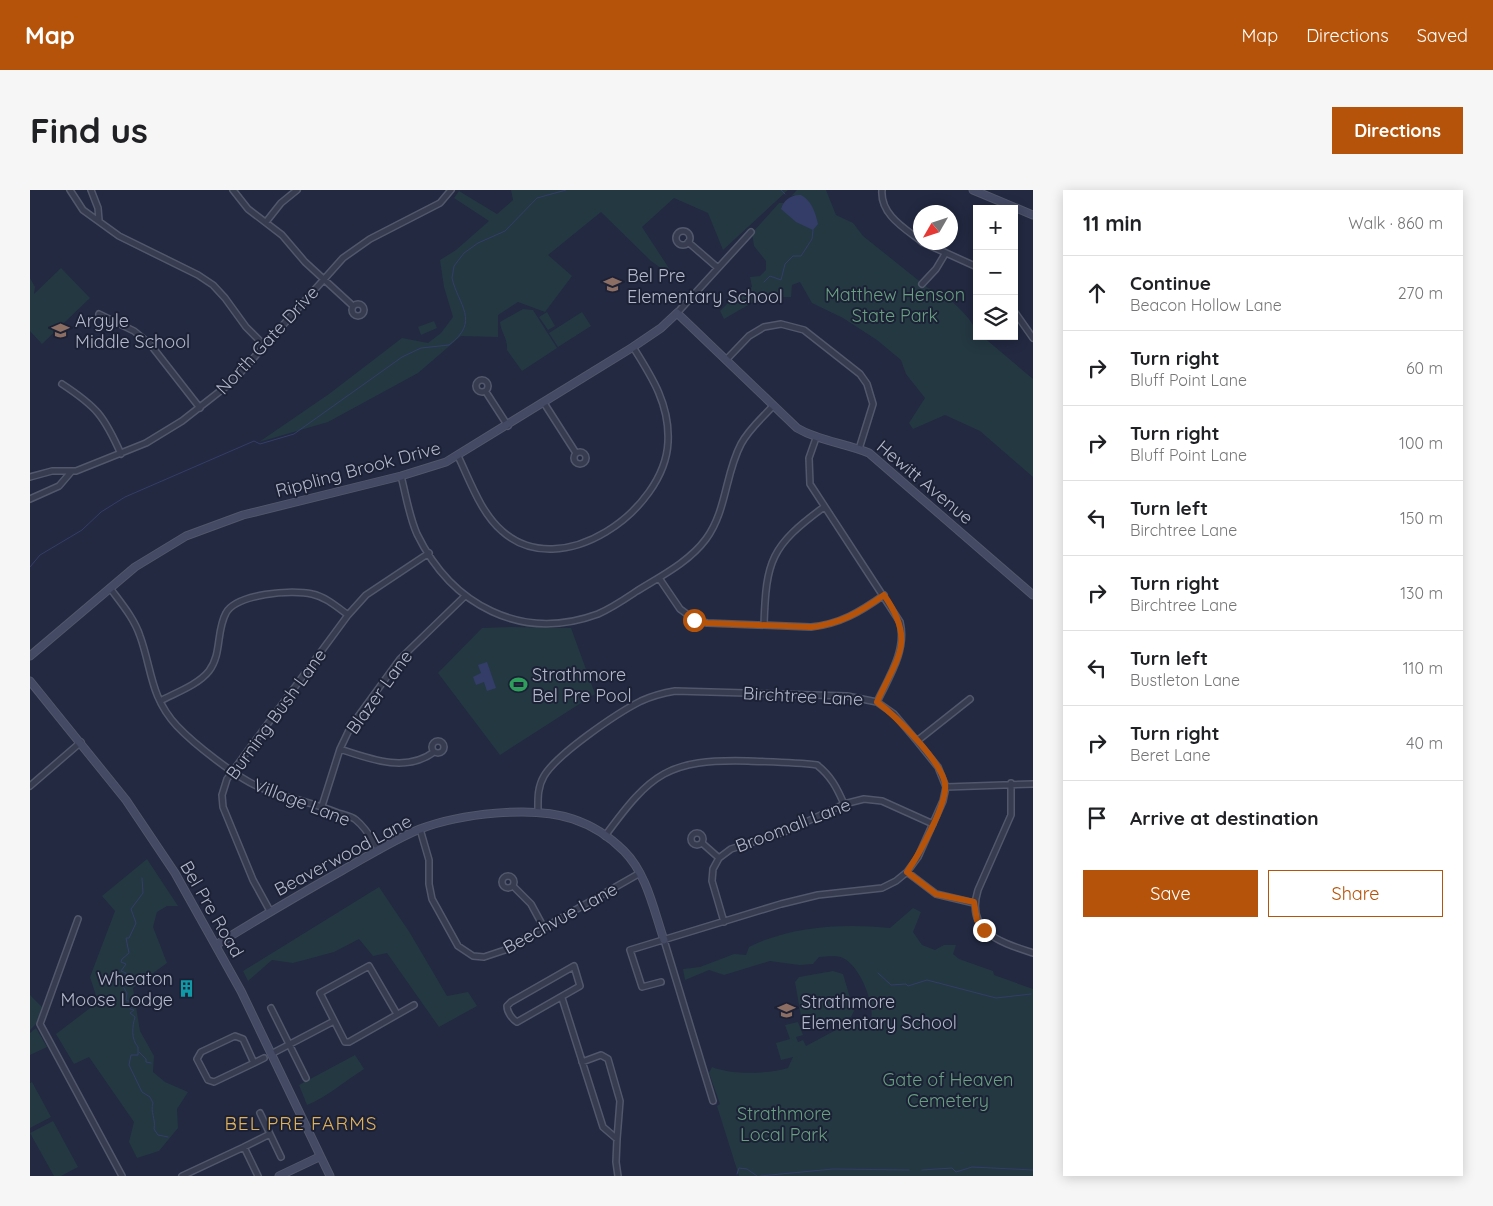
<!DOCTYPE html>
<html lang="en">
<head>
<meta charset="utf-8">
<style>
	:root { --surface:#fff; --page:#f6f6f6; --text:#202124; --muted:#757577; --line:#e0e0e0; --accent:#b45309 }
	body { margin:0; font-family:Quicksand,sans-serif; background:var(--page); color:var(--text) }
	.controls { position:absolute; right:15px; top:15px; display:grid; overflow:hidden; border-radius:0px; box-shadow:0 2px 12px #0003 }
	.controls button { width:45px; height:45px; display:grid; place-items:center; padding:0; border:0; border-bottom:1px solid var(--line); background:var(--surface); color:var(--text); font:25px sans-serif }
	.compass { position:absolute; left:883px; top:15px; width:45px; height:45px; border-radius:50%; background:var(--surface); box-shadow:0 2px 12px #0003; rotate:231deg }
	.stop { position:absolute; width:15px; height:15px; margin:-11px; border:4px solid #b45309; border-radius:50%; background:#fff }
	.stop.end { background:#b45309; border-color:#fff; box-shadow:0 1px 5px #0008 }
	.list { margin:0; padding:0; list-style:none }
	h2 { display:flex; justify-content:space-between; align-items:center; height:65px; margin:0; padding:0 20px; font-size:21px }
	h2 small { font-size:16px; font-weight:400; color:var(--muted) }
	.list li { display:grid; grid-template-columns:32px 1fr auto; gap:15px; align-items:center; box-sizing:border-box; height:75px; padding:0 20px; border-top:1px solid var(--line) }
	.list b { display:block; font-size:19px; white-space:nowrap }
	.list p { margin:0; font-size:16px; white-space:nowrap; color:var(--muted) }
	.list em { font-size:16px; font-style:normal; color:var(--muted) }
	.actions { display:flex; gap:10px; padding:15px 20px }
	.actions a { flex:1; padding:11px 0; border:1px solid var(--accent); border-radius:0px; text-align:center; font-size:18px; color:var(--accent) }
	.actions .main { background:var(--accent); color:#fff }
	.icon { flex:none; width:28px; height:28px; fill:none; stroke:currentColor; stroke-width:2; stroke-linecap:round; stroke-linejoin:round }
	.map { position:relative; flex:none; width:1003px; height:986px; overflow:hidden; border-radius:0px }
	header { display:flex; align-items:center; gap:30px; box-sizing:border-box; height:70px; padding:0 25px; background:var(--accent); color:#fff }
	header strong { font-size:24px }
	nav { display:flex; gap:28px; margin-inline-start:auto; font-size:18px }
	.intro { display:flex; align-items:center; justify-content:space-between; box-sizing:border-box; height:120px; padding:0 30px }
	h1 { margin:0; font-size:35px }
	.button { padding:12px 22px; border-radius:0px; background:var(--accent); color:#fff; font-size:18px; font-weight:700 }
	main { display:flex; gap:30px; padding:0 30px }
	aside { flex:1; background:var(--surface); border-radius:0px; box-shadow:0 2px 12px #0003 }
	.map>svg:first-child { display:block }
	.green { fill:#243842 }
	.water { fill:#333d68 }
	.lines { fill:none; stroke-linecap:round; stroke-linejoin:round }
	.stream { stroke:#333d68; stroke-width:1 }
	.street-casing { stroke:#52576b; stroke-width:8 }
	.secondary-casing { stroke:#52576b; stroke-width:9 }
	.street { stroke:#373c51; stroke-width:5 }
	.secondary { stroke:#444964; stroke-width:7 }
	.route { stroke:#b45309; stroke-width:6 }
	.labels { text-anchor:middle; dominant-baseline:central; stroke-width:4; stroke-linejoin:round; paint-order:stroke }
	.poi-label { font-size:18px; fill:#b3b7cb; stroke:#1c2136; text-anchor:start }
	.park-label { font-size:18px; fill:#689f80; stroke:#1c2136 }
	.street-label { font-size:18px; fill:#b3b7cb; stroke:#1c2136 }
	.neighbourhood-label { font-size:19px; letter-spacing:1px; fill:#dfb15a; stroke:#1c2136 }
</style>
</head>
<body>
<header>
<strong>Map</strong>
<nav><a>Map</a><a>Directions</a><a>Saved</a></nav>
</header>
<div class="intro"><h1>Find us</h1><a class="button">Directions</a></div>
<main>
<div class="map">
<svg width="1003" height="986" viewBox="0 0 1003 986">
	<rect width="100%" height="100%" fill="#222941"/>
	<!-- green -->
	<path class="green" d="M481 0H758L693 60 678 23 644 8 612 37 646 89 621 71 571 22 518 65 542 86 515 122 488 112 468 125V147L431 146 388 183 298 232 229 252 299 204 372 148 398 153 411 143 423 127 414 97 410 70 426 60 459 31 424 8 429 1 467 24 483 10Z
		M767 0H796L806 25 823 33 833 46 898 98C913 100 947 131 947 146H952L1003 189V287L950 241 915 225 883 239 879 233 895 208 876 184 871 170 847 150 813 128 782 113 770 92 762 95 761 107H732L694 129 690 121 705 106 722 97 720 87 730 86 736 80V71L724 56 722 43 749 13H754L751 18 765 5 761 6Z
		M31 78 60 108 12 154 0 141V88L5 97 4 104Z
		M493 119 503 120 527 158 492 181 477 160C478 148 471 143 470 132Z
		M517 122 525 136 518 140 509 127Z
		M552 122 561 136 528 157 519 143Z
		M404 131 407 138 391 145 388 137Z
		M479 437 541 438 565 504 470 565 408 483 452 438Z
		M117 669 148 716H137L127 722 123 737 137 773 103 798 110 841 124 866 123 882 135 892 158 902 147 919 148 938 129 961 107 968 99 952 104 932 59 867 44 874 26 844 68 812 60 787 85 721 72 706Z
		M349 697 380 743 417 806 438 802 447 816 409 837 357 763 343 766 329 749 304 762 263 773 242 770 218 791 213 781Z
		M883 718 891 722 883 742 892 755 905 760 914 755H926L923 764 929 769 963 781 964 785 1003 799V986H709L687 916 690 914 679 883 682 877C701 885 738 884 758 878L763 867 751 870 746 853 760 849 755 835 768 832 773 845 766 847 768 852 773 850 776 856 804 841 841 830C845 813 829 775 813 768 806 765 796 767 789 767L783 774 769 775 740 771 694 785 679 780 655 790 653 779 670 777 704 764 716 765 719 757C760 736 814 733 860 738Z
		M803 781 813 784 824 821 821 827 790 837 771 826 765 792 769 787Z
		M0 805 12 817 7 833 0 840Z
		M6 838 17 857 0 865V843Z
		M325 865 334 879C315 891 297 907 277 915L269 895Z
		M2 892 21 927 0 938V893Z
		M23 931 48 977 31 986H24L0 943Z"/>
	<!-- water -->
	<path class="water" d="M771 5C782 11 785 22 788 34L783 40 766 32 751 19C753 11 761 4 771 5Z
		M457 472 466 498 457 501 454 492 446 495 443 487 451 483 448 475Z"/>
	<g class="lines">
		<!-- stream -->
		<path class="stream" d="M751 0 755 4
			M734 92 740 86 751 90 755 74 763 66H771L782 49 783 40
			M0 377 10 365 52 340 71 322 95 307 224 251 230 254 264 244 372 167 391 158 419 155C451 131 428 115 422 88L424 76 434 63 448 53 475 41 507 8 536 0
			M112 688 113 703 101 719 106 733 99 748H96L99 763 92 769 91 772 96 774 91 781 96 783 95 788 90 791 97 803 96 810 101 812 100 819 104 820 100 823 105 827C102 837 101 849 108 857V865H101L99 875 112 902 120 907 123 913C120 922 126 929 124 939L128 945 138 947
			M848 783 861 795 876 794 878 796 897 790 966 808 1001 804
			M109 862 116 869V872L121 873
			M892 980 922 978 926 982 942 977 1003 980
			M707 984 709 978 717 979 727 986
			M730 986 803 979 879 980"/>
		<defs>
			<path id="street" d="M40 0 53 20 89 46 168 85 183 95 195 108 216 137 235 156
				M61 0 68 18 69 30
				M203 0 218 19 252 45 275 72 323 116
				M852 0C850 24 874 38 891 51
				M236 32 251 13 267 0
				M646 48a7 7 0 1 1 14 0a7 7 0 1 1-14 0Z
				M658 52 688 78
				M892 52 947 77
				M892 94 906 79 915 64
				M322 120a6 6 0 1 1 12 0a6 6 0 1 1-12 0Z
				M984 121 1003 148
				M647 123 721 42
				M69 124 104 141 120 154 170 218
				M696 170 719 146 734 137 751 134 774 140 830 184 837 194 843 214 829 259
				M446 196a6 6 0 1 1 12 0a6 6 0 1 1-12 0Z
				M32 194C67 217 74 226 91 264
				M456 202 478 236
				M514 213 546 263
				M786 248 779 268 780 294 870 432C877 460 859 487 847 512
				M544 268a6 6 0 1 1 12 0a6 6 0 1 1-12 0Z
				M428 266C440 291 451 323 472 341 531 394 635 320 638 252 640 215 622 187 603 157
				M371 286C376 305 379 326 387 344 422 416 492 452 568 424 582 418 595 409 607 401 631 386 659 372 676 349 697 320 695 284 711 254 719 239 732 228 743 216
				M0 287 22 281H46L116 253 152 231 203 191 313 68 340 49 410 13 421 0
				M0 309 29 296 41 282
				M629 388 650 419 665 430 677 433 781 437C810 434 830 422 854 405
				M80 398C91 413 104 428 110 446 122 479 120 507 147 536 164 554 206 587 229 597 255 608 283 612 308 623 314 625 321 626 326 630 336 638 342 649 349 660
				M734 435C736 370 741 356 794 317
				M130 511C145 503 168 495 179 481 192 464 186 441 196 423 206 404 262 399 282 404 296 407 307 417 318 425
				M402 557a6 6 0 1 1 12 0a6 6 0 1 1-12 0Z
				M887 551 940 509
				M310 559C340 569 376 583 404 562
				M981 593V625L948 700C935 742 970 752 1003 763
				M0 596 51 552
				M916 597 1003 594
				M292 616 310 559 321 536 370 469 435 406
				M508 623C508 610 507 598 514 586 527 564 587 523 611 511 622 506 633 503 645 501L817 506 847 512 864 524 887 551 908 577 916 597 913 611 888 667 877 682 866 691 852 698 788 705 751 714 600 760 612 797 631 792
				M390 639 399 670V694L402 709 428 756 443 766 454 767 475 760 610 683
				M661 649a6 6 0 1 1 12 0a6 6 0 1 1-12 0Z
				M575 646C621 583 638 569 718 571 741 572 764 572 787 575 801 586 807 598 814 614
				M672 653 689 668
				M877 682 906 704 944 713
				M472 692a6 6 0 1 1 12 0a6 6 0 1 1-12 0Z
				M483 696 501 714 514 738
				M240 721 223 690 193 617 192 605 197 589 318 425 336 405 399 363
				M48 729 10 834 92 986
				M694 732 682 691 683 679 689 668 701 659 757 641 814 614 834 609 852 611 903 634
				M634 750 683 911
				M544 776 550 796 487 832C482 829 477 822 477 816L481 812Z
				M532 808 573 937 587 949 586 972 588 986
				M241 818 276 888
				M367 824 339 776 290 803 315 852H319L384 815
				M205 846 213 849 224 873 184 892 178 890 167 869 171 862Z
				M243 863 304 831
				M552 872 571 865 578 869 590 911 587 949
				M224 873 234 868
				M230 923 240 944
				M214 957 240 944 251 967
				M152 986 214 957 228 986"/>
			<path id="secondary" d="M943 0 1003 25
				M0 466 105 377 156 346 213 325 371 286 416 272 603 157 631 138 647 123 767 238C789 251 815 253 839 263L1003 405
				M0 491 96 610 145 683 211 801 300 986
				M186 755C228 729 270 704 313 680 338 666 363 650 390 639 429 624 502 615 543 629 561 635 580 647 594 661 617 684 624 721 634 750
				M249 986 289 967"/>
		</defs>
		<!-- street casing -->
		<use href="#street" class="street-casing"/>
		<!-- secondary casing -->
		<use href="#secondary" class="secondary-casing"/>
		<!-- street -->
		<use href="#street" class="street"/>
		<!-- secondary -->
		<use href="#secondary" class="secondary"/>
	</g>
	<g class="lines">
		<!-- route -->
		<path class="route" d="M664 430 677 433 781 437C810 434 830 422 854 405 886 451 868 466 847 512 866 526 912 572 915 594 918 613 888 666 877 682L906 704 944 712 947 730 954 740"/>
	</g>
	<!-- icons -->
	<defs>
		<symbol id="school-bare" viewBox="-9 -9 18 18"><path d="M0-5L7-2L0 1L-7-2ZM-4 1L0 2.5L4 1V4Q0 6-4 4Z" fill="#8d6e63" stroke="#1c2136" stroke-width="2.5" paint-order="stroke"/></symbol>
		<symbol id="stadium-bare" viewBox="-9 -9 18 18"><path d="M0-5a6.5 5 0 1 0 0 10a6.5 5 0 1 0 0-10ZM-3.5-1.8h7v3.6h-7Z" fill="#2e9e5b" stroke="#1c2136" stroke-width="2.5" paint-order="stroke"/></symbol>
		<symbol id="building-bare" viewBox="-9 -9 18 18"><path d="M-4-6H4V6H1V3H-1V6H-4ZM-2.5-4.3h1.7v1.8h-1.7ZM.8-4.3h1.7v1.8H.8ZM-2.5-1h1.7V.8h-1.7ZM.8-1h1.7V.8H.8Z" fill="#0f9aa8" stroke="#1c2136" stroke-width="2.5" paint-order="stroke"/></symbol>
	</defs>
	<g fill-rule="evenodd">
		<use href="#school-bare" x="570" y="82" width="25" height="25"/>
		<use href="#school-bare" x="18" y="128" width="25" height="25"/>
		<use href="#stadium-bare" x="476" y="482" width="25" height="25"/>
		<use href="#building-bare" x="144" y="786" width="25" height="25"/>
		<use href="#school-bare" x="744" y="808" width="25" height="25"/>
	</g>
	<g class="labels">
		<!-- poi labels -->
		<g class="poi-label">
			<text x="597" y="85">Bel Pre<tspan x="597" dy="21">Elementary School</tspan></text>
			<text x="45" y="130">Argyle<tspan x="45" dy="21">Middle School</tspan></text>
			<text x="502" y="484">Strathmore<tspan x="502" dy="21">Bel Pre Pool</tspan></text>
			<text x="143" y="788" text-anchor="end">Wheaton<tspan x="143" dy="21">Moose Lodge</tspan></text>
			<text x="771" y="811">Strathmore<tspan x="771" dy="21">Elementary School</tspan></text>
		</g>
		<!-- park labels -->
		<g class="park-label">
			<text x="865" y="104">Matthew Henson<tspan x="865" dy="21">State Park</tspan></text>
			<text x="918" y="889">Gate of Heaven<tspan x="918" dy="21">Cemetery</tspan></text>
			<text x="754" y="923">Strathmore<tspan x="754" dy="21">Local Park</tspan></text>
		</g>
		<!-- street labels -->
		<g class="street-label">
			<text transform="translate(237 150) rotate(-47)">North Gate Drive</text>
			<text transform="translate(328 279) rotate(-15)">Rippling Brook Drive</text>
			<text transform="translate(895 292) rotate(40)">Hewitt Avenue</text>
			<text transform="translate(349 502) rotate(-54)">Blazer Lane</text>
			<text transform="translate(773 506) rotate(3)">Birchtree Lane</text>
			<text transform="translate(246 524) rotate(-54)">Burning Bush Lane</text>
			<text transform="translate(272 612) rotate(21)">Village Lane</text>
			<text transform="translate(763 635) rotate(-21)">Broomall Lane</text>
			<text transform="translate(313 665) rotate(-28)">Beaverwood Lane</text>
			<text transform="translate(182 719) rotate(60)">Bel Pre Road</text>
			<text transform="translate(530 728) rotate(-29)">Beechvue Lane</text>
		</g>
		<!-- neighbourhood labels -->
		<g class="neighbourhood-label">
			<text x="271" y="933">BEL PRE FARMS</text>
		</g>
	</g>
</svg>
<div class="controls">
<button>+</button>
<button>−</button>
<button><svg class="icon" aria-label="layers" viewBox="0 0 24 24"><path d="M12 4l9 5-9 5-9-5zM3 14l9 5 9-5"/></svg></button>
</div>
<svg class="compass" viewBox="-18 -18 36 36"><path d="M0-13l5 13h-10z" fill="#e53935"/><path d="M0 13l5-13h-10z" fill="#757577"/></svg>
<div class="stop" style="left:664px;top:430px"></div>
<div class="stop end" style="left:954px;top:740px"></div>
</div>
<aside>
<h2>11 min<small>Walk · 860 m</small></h2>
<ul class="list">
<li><svg class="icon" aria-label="ahead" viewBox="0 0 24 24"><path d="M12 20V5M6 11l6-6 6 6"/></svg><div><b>Continue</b><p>Beacon Hollow Lane</p></div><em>270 m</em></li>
<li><svg class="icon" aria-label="right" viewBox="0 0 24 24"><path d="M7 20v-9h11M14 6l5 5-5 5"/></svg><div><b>Turn right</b><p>Bluff Point Lane</p></div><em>60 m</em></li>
<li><svg class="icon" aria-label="right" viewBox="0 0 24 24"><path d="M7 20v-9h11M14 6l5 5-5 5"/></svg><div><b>Turn right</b><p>Bluff Point Lane</p></div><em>100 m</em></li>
<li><svg class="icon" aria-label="left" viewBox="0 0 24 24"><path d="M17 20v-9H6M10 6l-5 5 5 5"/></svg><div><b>Turn left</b><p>Birchtree Lane</p></div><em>150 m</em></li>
<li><svg class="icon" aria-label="right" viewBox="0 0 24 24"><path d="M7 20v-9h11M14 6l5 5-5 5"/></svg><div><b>Turn right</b><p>Birchtree Lane</p></div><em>130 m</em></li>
<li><svg class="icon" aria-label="left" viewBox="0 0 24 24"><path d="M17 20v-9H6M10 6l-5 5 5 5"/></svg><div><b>Turn left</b><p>Bustleton Lane</p></div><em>110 m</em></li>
<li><svg class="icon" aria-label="right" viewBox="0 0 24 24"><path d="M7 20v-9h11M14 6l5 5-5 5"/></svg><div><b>Turn right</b><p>Beret Lane</p></div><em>40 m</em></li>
<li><svg class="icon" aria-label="arrive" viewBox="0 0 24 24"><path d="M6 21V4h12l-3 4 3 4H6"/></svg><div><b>Arrive at destination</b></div></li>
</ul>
<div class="actions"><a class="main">Save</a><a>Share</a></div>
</aside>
</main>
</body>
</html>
